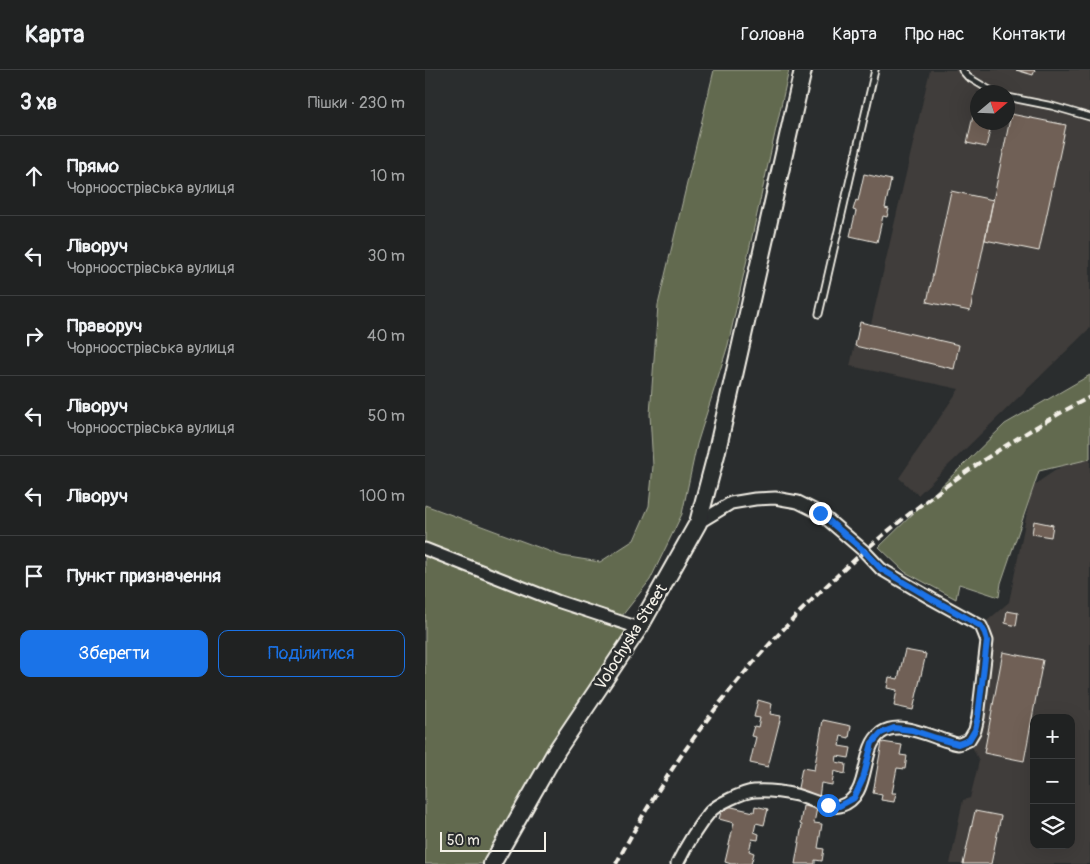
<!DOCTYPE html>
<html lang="uk">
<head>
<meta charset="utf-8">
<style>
	:root { --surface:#202222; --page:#282a2a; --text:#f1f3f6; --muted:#a2a4a5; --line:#3d3f40; --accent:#1a73e8 }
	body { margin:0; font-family:Pangolin,sans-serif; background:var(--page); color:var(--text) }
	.controls { position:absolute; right:15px; bottom:15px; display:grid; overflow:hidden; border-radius:10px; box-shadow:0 5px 20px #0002 }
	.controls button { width:45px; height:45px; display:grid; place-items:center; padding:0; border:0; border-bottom:1px solid var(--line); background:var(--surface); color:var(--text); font:25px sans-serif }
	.compass { position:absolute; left:545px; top:15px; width:45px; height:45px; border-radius:50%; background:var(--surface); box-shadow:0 5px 20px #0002; rotate:71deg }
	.scale { position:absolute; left:15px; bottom:12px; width:106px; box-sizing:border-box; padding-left:5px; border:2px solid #f4f1e8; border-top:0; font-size:14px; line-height:18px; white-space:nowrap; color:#f4f1e8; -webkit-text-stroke:4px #2a2d2e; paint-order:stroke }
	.stop { position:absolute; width:15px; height:15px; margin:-11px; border:4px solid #1a73e8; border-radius:50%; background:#fff }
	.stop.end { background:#1a73e8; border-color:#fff; box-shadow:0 1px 5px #0008 }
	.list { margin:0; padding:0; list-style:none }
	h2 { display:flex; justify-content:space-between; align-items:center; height:65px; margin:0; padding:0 20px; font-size:21px }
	h2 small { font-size:16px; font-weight:400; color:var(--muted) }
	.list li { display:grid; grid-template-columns:32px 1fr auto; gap:15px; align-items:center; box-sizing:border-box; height:80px; padding:0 20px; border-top:1px solid var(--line) }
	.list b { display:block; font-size:19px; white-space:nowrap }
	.list p { margin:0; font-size:16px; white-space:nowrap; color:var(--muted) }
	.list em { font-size:16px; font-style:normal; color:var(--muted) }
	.actions { display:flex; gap:10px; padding:15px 20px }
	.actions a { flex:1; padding:11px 0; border:1px solid var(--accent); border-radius:10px; text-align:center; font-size:18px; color:var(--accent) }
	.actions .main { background:var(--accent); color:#fff }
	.icon { flex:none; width:28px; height:28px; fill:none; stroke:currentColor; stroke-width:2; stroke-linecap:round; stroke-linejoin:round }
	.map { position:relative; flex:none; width:665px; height:794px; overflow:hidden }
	header { display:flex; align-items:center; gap:30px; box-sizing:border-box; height:70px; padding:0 25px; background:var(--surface); border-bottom:1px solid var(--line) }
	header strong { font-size:24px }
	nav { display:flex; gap:28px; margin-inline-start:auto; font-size:18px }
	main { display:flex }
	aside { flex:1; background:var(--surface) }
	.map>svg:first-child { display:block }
	.built { fill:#3f3c3a; fill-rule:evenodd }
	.green { fill:#626a50; stroke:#abae9c }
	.building { fill:#706056; stroke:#f4f1e8 }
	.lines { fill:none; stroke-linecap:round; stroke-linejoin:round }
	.service-casing { stroke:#f4f1e8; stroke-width:9 }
	.minor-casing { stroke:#f4f1e8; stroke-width:15 }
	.secondary-casing { stroke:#f4f1e8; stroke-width:20 }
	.service { stroke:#2a2d2e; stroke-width:5.5 }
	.minor { stroke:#2a2d2e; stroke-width:11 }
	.secondary { stroke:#2a2d2e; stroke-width:16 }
	.rail { stroke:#f4f1e8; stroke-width:4; stroke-dasharray:8 4; stroke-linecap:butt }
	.route { stroke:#1a73e8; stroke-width:6 }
	.labels { text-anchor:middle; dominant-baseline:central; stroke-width:5; stroke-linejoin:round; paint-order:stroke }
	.street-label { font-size:16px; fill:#f4f1e8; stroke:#2a2d2e }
</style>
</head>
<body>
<header>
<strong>Карта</strong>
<nav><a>Головна</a><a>Карта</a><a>Про нас</a><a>Контакти</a></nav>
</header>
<main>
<aside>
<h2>3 хв<small>Пішки · 230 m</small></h2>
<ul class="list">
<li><svg class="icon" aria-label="ahead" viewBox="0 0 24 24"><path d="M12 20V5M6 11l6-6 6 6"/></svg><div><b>Прямо</b><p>Чорноострівська вулиця</p></div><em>10 m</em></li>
<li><svg class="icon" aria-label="left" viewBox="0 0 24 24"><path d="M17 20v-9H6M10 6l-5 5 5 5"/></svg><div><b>Ліворуч</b><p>Чорноострівська вулиця</p></div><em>30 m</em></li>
<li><svg class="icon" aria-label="right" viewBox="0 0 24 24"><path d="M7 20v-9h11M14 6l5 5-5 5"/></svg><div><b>Праворуч</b><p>Чорноострівська вулиця</p></div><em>40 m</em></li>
<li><svg class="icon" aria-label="left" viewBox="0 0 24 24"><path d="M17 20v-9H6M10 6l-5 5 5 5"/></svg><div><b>Ліворуч</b><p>Чорноострівська вулиця</p></div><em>50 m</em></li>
<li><svg class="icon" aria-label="left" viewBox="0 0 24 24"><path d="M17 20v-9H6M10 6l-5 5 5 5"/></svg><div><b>Ліворуч</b></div><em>100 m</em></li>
<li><svg class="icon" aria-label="arrive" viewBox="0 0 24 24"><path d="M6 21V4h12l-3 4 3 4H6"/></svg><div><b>Пункт призначення</b></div></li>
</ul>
<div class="actions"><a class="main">Зберегти</a><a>Поділитися</a></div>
</aside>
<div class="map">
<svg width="665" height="794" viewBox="0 0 665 794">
	<rect width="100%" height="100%" fill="#2a2d2e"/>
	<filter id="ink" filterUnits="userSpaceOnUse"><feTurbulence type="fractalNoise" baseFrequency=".02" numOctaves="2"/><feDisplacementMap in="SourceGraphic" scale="10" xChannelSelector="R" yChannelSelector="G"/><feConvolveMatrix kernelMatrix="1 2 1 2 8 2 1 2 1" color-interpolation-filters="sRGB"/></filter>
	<g filter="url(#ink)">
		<!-- built -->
		<path class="built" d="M505 0H665V258L493 425 474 408 534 319 425 296 435 252 446 254ZM552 22H582V52H552Z
			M665 384V794H525L538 730 545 728 554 691 544 670 560 594 556 556 584 532 607 418 616 410 640 394ZM609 648H646V775H609Z"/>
		<!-- green -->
		<path class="green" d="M289 0H364L303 275 272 374 257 444 225 510 193 551 214 558 67 794H0V435L137 486 175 492 209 470 224 436 228 396 225 344 233 235Z
			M665 305V389L614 401 576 513 574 527 534 514 531 529 480 502 454 477 580 354Z"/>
		<!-- building -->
		<path class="building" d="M591 0H610L608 5Z
			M550 37 552 38V52H567L561 77 542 73Z
			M586 44 641 55 614 181 560 170Z
			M439 104 466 110 460 138 464 139 462 147 458 146 452 172 425 166 431 141 428 140 431 130 433 131Z
			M526 121 568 130 545 241 502 232Z
			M435 252 534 275 529 299 430 276Z
			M609 451 628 455 626 467 607 464Z
			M582 541 593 543 591 556 580 553Z
			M480 580 501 584 488 640 469 636 472 620 462 618 464 607 473 609Z
			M578 582 618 590 599 691 559 683Z
			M333 630 347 634 345 644 356 646 343 697 325 693 331 667 326 666 329 656 333 657 335 648 329 647Z
			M398 650 426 656 424 668 416 666 414 676 426 678 424 688 412 686 411 692 421 694 420 704 409 701 407 715 396 713 394 728 372 723 377 698 389 700Z
			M457 672 477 675 475 685 482 686 480 699 472 698 467 723H471L469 732 456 730 457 725 448 723Z
			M298 735 329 742 330 736 343 739 339 755 331 753 329 762 334 764 333 770 327 769 324 781 329 783 326 794H306L300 792 309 753 294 749Z
			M378 736 392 738 389 753 397 754 393 778 399 779 397 791 390 790V794H370L377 755 375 754Z
			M550 741 576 746 566 794H538Z"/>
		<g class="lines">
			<defs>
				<path id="service" d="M537 0 543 7 568 22
					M582 27 627 36 665 47
					M394 244 450 0"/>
				<path id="minor" d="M0 479 132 531 214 558
					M252 794C261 776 272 757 285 742 292 734 318 722 329 721 342 720 358 722 371 725 383 728 403 739 415 736 447 727 434 679 456 663 475 650 503 666 522 671 525 672 530 674 533 674 536 674 541 671 544 670L550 660 553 647 562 571 559 563 556 556 507 529 456 499 439 481 395 443 373 432 350 428 330 429 306 433 273 453"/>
				<path id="secondary" d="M67 794 132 680 214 558 273 453 291 385 378 0"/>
			</defs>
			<!-- service casing -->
			<use href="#service" class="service-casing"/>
			<!-- minor casing -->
			<use href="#minor" class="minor-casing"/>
			<!-- secondary casing -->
			<use href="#secondary" class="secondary-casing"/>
			<!-- service -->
			<use href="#service" class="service"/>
			<!-- minor -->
			<use href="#minor" class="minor"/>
			<!-- secondary -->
			<use href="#secondary" class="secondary"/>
			<!-- rail -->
			<path class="rail" d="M191 794C295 594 466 431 665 327"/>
		</g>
	</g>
	<g class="lines" filter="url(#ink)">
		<!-- route -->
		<path class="route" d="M395 443 439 481 456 499 507 529 556 556 560 563 562 571 553 647 550 660 544 670 533 674 511 668 487 660 469 658 456 663 447 673 438 709 429 728 414 736 403 735"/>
	</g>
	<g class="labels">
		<!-- street labels -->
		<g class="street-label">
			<text transform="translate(206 567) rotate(-58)">Volochyska Street</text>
		</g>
	</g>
</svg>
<div class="controls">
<button>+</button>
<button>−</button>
<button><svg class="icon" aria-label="layers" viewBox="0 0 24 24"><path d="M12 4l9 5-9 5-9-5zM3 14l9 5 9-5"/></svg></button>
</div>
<svg class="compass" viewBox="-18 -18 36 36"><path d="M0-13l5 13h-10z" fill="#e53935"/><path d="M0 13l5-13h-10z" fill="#a2a4a5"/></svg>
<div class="scale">50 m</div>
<div class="stop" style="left:403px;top:735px"></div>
<div class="stop end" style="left:395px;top:443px"></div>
</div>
</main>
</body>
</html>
